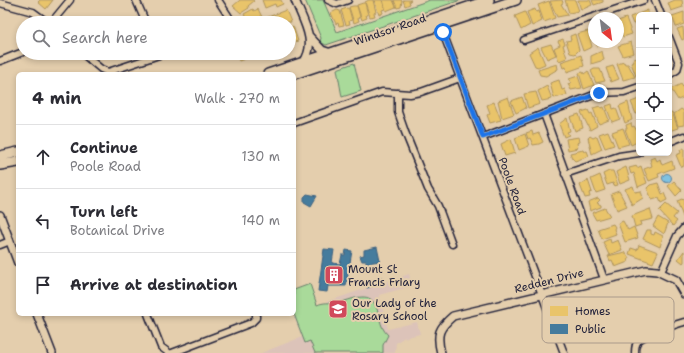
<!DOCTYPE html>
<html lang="en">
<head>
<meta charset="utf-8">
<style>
	:root { --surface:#fff; --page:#f2f2f3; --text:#2b2b33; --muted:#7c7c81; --line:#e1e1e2 }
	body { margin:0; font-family:"Shantell Sans",sans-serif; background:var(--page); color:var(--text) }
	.controls { position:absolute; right:12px; top:12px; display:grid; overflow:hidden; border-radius:6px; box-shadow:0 2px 6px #0003 }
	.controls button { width:36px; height:36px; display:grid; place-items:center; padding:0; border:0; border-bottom:1px solid var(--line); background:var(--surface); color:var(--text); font:20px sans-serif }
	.compass { position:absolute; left:588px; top:12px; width:36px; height:36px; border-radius:50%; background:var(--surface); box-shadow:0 2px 6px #0003; rotate:151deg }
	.stop { position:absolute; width:12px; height:12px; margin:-9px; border:3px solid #1a73e8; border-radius:50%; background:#fff }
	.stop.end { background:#1a73e8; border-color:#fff; box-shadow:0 1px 4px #0008 }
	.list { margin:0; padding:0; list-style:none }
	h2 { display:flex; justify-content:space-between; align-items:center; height:52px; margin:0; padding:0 16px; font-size:17px }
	h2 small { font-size:13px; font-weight:400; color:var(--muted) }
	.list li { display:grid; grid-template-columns:26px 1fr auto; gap:12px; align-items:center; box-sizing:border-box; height:64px; padding:0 16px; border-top:1px solid var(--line) }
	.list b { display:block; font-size:15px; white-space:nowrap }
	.list p { margin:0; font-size:13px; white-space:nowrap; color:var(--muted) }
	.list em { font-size:13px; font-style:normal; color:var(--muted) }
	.icon { flex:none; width:22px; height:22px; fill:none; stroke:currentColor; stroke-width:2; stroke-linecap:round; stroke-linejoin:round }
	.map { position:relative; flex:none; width:684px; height:353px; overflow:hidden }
	.search { position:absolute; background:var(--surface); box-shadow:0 2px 6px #0003; left:16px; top:16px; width:280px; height:44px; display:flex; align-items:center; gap:10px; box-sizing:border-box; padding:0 14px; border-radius:22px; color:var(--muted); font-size:15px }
	.panel { position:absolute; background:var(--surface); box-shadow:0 2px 6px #0003; left:16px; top:72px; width:280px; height:244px; border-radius:6px }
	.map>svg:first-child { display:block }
	.built { fill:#dcc3b9 }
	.green { fill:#a9da9a; stroke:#667e6a }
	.water { fill:#80c2e1; stroke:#5a829f }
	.homes { fill:#e9c46a; stroke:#ad935c }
	.public { fill:#457b9d; stroke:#3a6080 }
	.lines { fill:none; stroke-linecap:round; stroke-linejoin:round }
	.minor-casing { stroke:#22223b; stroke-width:9 }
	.tertiary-casing { stroke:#22223b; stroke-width:10 }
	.primary-casing { stroke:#22223b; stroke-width:12 }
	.minor { stroke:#e4cead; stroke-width:6 }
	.tertiary { stroke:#e4cead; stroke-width:7 }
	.primary { stroke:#e4cead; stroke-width:9 }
	.route { stroke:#1a73e8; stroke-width:5 }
	.labels { text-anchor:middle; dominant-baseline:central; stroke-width:4; stroke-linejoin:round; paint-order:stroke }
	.street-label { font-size:11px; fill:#22223b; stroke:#e4cead }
	.poi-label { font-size:11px; fill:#22223b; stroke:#e4cead; text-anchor:start }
	.key { fill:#e4cead; stroke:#aa9a8b; stroke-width:1 }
	.key-label { font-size:11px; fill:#22223b }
</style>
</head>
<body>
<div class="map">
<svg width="684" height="353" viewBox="0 0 684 353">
	<rect width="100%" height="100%" fill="#e4cead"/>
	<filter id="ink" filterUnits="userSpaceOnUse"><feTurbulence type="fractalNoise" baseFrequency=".025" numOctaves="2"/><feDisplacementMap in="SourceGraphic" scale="8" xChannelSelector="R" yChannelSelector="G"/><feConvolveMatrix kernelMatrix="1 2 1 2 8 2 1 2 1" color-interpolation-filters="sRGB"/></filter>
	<g filter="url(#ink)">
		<!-- built -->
		<path class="built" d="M409 274 412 286 379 295 388 329 417 322 420 334 403 338 396 343 395 353H261L302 337 293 314 294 290 310 284 317 305Z"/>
		<!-- green -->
		<path class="green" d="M305 0H323L337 32 430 0H461L326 45 320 42 321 38Z
			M354 63 361 91 342 97 337 69Z
			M310 284 317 305C324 302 329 303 336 303 347 302 367 290 374 303 381 313 378 326 388 335L383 345V353H315L310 341 305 343 294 314V290Z"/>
		<!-- water -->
		<path class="water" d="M662.5 178a4.5 4.5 0 1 1 9 0a4.5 4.5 0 1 1-9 0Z"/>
		<!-- homes -->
		<path class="homes" d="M40 0H53L46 9 38 2Z
			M240 0H253L254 1 248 6 249 8 241 13 233 6Z
			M262 0H281L283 4 276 7 275 4 265 8Z
			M369 0H373L376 12 374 13 375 16 370 17 365 2Z
			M374 0H382L385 9 382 10 383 13 379 15Z
			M383 0H393L396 7 386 11Z
			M394 0H402L401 7 397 8Z
			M403 0H411L409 1 410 4 405 6Z
			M562 0 563 3 561 4 568 15 557 17 550 1Z
			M565 0H575L579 11 569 13Z
			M578 0H590L592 5 581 10Z
			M592 0H603V2L594 5Z
			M675 0H682L683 7 671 11 668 3Z
			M549 1 555 18 544 22 538 5Z
			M363 3H365L368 15H366L367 18 362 20 357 5Z
			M353 6H357L360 17 358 18 359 21 354 23 349 7Z
			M347 8 349 9 352 20 349 21 350 24 346 25 341 10Z
			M253 9 254 11 258 9 262 17 250 23H244L243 20 246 18 244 14Z
			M535 9 536 12 539 11 542 21 532 26 527 12Z
			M286 10 291 22 271 23 268 17Z
			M337 10 340 11 344 25 339 26 338 23 336 24 331 13Z
			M648 10V15H639V23L633 24 630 17Z
			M525 12 530 25 521 30 515 16Z
			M684 12V24L676 27 672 16Z
			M626 18 632 34 623 37 618 21Z
			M293 26 298 41 292 43 291 40 289 41V28Z
			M683 27 684 39 682 40 677 29Z
			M594 29V38L590 31Z
			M588 31 592 47 583 51 577 34Z
			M575 34 579 50 575 54 570 53 566 41 571 40 570 36Z
			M563 39 565 44 563 45 567 58 559 61 554 48 560 45 558 41Z
			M596 42H604L605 44 597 46Z
			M631 42 634 53 623 56 618 46Z
			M551 44 556 55 547 59 541 47Z
			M538 47 545 64 538 67 535 66 529 53Z
			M602 51 604 60 591 64V56Z
			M236 53H249L250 57 239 61Z
			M581 55 584 66 567 72 566 67 563 68 561 62Z
			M639 58V75L636 76 631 63 634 62 633 59Z
			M624 62 625 64H628L635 77 623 80 617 64Z
			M557 64 558 69 546 76 540 75 538 70Z
			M613 66 619 79 611 82 606 68Z
			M594 69H600L605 81 596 83 591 71Z
			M588 71 594 85 584 89 579 73 583 72 584 74Z
			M578 76 582 88 571 90 568 84 571 83 569 79Z
			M559 80 562 90 565 89 567 95 554 98 550 83Z
			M681 84 684 89V97L678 100 671 89Z
			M547 86 552 99 542 101 538 91Z
			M536 92 540 104 528 108 524 94Z
			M508 97 514 114 502 118 498 101Z
			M522 97 526 108 516 113 511 101Z
			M639 99V113L636 114 631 102Z
			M494 102 501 120 490 123 487 115 490 113 487 105Z
			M628 102 632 120 625 123 619 106Z
			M612 104 613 109 616 108 620 119 612 122 606 106Z
			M600 106 601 108 604 107 609 120 599 124 593 108Z
			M681 109 684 111V125L678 126 674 114Z
			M588 110 590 114 592 113 597 126 590 130 581 112Z
			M672 112 678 128 669 131V113Z
			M579 114 583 128 575 131 570 117Z
			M567 118 570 131 567 132 569 135 564 137 559 124Z
			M631 123 632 127 634 126 639 134V141L631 145 625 129H627L626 125Z
			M623 128 629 144 618 147 612 132Z
			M532 131 533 135 539 133 543 142 539 144 533 145 530 138 528 139 526 133Z
			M608 131 614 145 605 148 599 134Z
			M525 134 529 146 519 150 515 138Z
			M590 136 593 138 597 136 602 149 592 154 588 138Z
			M579 137 580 142 577 143 578 148 568 150 566 139Z
			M511 139 515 153 505 156 501 144Z
			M684 148V166L681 167 676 155 681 153 680 150Z
			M583 150 584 152 587 151 589 156 575 161 572 158 570 153Z
			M655 157 657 161 660 159 662 165 672 161 674 168 658 174 659 177 649 181 644 169 652 166 650 159Z
			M637 166V168L641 166 647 183 638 187 634 173 631 174 629 168Z
			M626 167 630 180 620 184 616 172Z
			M609 171H613L618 185 614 186 613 183 607 185 603 174Z
			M600 175 605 190 596 193 591 179Z
			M588 180 592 192 589 193 590 197 585 198 580 185Z
			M674 181 682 190 676 196 668 186Z
			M658 183 662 194 664 193 667 200 661 203 659 198 652 200 647 188 650 185Z
			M633 186 635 192 641 191 643 198 632 205 625 189Z
			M619 191 627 206 617 210 611 194Z
			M598 198 600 200 597 203 601 205V207L590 211 588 202Z
			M682 199 684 201 683 217 677 201Z
			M666 204 677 213 673 218 677 221 673 226 659 211Z
			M605 208 610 216 596 220 592 213Z
			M650 209 653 219 640 222 641 225 635 227 632 216Z
			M658 217 668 223 664 234 653 226Z
			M623 221 628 230 634 227 638 238 625 242 618 223Z
			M613 224 615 227 614 229 616 234 602 239 598 229Z
			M647 230H651V234L654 235 655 232 663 236 660 247 643 239Z
			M610 239 611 243 618 240 622 250 609 255 603 242Z
			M639 245 658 252 653 263 629 254 631 248 637 250Z
			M684 251V262L683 263 678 259Z
			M625 252 629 258 628 262 615 267 612 260 610 261 608 256Z"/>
		<!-- public -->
		<path class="public" d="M307 194 317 196 311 206 304 202V197Z
			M377 247 380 261 367 263 366 261H362L360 256 364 255V250Z
			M324 249 334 250 332 263 340 264 342 255H345L346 250 352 251 346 286H328L327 292 318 291Z
			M382 277 384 281 382 283 367 288 365 283Z"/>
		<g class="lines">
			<defs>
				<path id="minor" d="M136 0 146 23
					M218 0 229 17 231 23
					M328 0 337 4 348 0
					M655 0 661 15
					M0 3 33 12 48 23
					M51 23 70 0
					M440 25 564 353
					M669 37 679 63 677 70 669 75
					M524 40 644 0
					M82 53 101 69 108 72 165 53
					M0 61 23 52
					M398 93V112L405 132 428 189 438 206 452 244
					M544 114 604 279
					M294 123 382 92 410 94 421 92 460 78
					M483 137 599 93 624 92 639 87
					M669 142 684 136
					M565 174 619 156 639 153
					M0 245 10 241
					M661 272 677 236 684 228
					M148 314 161 347 169 353
					M172 353 251 323 256 318V314
					M635 353C635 349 635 344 638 341 647 332 672 326 684 322"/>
				<path id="tertiary" d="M295 0C303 21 318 42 303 63
					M309 36 322 50 331 53
					M0 215 18 263
					M37 314 52 353
					M441 353C436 334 439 328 453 316L646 270 657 271 676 280 684 294"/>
				<path id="primary" d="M268 74 489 0
					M294 74 516 0
					M0 156 18 152
					M0 165 18 162"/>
			</defs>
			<!-- minor casing -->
			<use href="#minor" class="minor-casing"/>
			<!-- tertiary casing -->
			<use href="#tertiary" class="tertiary-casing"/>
			<!-- primary casing -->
			<use href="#primary" class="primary-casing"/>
			<!-- minor -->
			<use href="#minor" class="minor"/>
			<!-- tertiary -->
			<use href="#tertiary" class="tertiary"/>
			<!-- primary -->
			<use href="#primary" class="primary"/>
		</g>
	</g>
	<g class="lines" filter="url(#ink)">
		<!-- route -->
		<path class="route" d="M443 32 483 137 599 93"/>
	</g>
	<!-- icons -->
	<defs>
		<symbol id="building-square" viewBox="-11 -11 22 22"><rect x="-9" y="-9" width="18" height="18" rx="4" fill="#d1495b" stroke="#e4cead"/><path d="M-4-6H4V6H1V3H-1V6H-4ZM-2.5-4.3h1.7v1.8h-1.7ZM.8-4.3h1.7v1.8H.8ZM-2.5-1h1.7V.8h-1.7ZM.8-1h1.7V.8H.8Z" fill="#fff"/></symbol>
		<symbol id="school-square" viewBox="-11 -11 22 22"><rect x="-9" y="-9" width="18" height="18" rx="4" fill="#d1495b" stroke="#e4cead"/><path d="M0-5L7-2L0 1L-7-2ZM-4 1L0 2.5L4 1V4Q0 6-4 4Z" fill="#fff"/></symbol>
	</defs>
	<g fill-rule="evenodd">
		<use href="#building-square" x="323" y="264" width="22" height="22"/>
		<use href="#school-square" x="327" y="298" width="22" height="22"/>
	</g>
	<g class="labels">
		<!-- street labels -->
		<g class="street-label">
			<text transform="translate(390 30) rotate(-19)">Windsor Road</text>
			<text transform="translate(512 186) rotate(70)">Poole Road</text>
			<text transform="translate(549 281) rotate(-14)">Redden Drive</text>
		</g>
		<!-- poi labels -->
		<g class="poi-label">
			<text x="348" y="269">Mount St<tspan x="348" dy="13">Francis Friary</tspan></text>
			<text x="352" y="303">Our Lady of the<tspan x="352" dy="13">Rosary School</tspan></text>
		</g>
	</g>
	<!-- legend -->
	<rect x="542" y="297" width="132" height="46" rx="6" class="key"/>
	<rect x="550" y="306" width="18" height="10" fill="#e9c46a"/>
	<rect x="550" y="324" width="18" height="10" fill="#457b9d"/>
	<g class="key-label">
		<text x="575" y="315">Homes</text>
		<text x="575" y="333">Public</text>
	</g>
</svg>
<div class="controls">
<button>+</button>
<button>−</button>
<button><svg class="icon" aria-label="locate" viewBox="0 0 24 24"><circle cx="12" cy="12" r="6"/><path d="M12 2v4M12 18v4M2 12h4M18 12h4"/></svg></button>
<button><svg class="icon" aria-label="layers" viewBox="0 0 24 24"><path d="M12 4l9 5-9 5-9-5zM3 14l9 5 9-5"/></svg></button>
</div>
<svg class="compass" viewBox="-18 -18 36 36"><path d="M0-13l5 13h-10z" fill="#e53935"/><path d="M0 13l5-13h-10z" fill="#7c7c81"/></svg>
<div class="stop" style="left:443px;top:32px"></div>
<div class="stop end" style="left:599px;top:93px"></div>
<div class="search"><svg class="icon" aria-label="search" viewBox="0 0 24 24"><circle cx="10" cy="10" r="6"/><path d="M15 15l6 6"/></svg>Search here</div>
<section class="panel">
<h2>4 min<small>Walk · 270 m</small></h2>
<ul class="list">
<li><svg class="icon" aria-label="ahead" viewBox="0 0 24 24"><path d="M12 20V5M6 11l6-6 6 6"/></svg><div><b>Continue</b><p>Poole Road</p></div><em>130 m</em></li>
<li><svg class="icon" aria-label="left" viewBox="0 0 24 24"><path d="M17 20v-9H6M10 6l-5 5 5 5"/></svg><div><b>Turn left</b><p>Botanical Drive</p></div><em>140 m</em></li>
<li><svg class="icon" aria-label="arrive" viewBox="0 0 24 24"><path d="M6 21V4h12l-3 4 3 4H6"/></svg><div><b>Arrive at destination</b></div></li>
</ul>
</section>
</div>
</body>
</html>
